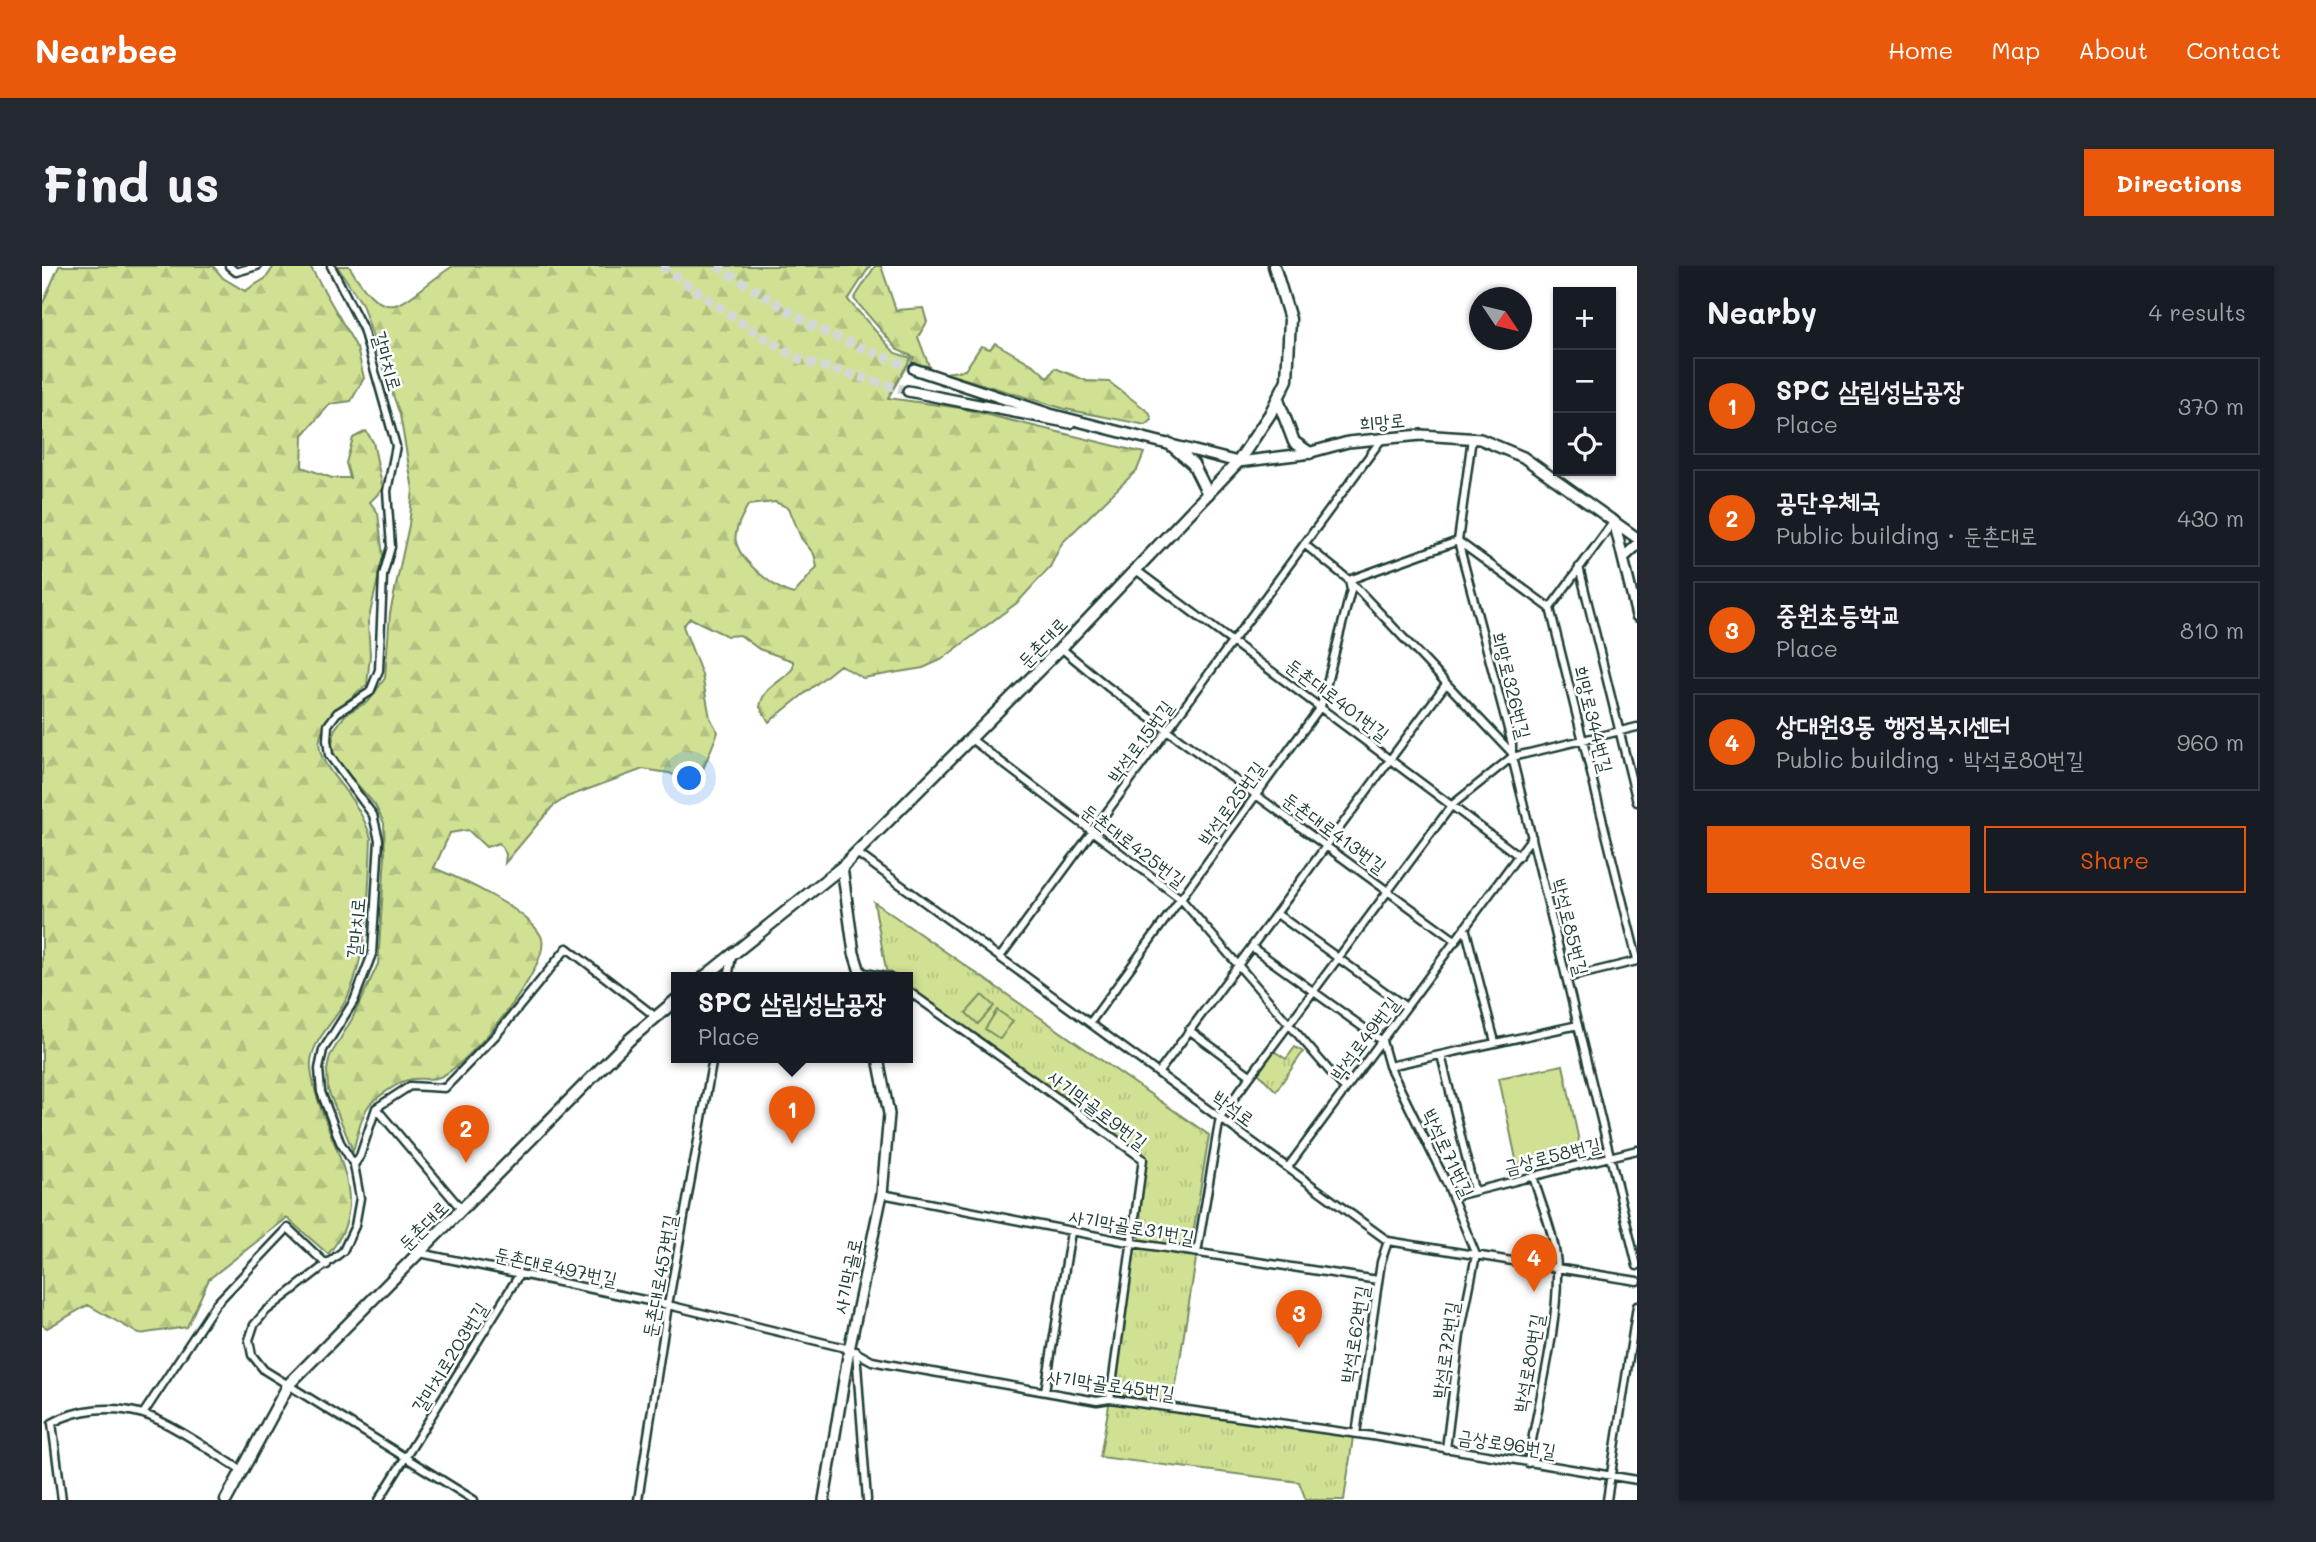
<!DOCTYPE html>
<html lang="en">
<head>
<meta charset="utf-8">
<style>
	:root { --surface:#171b24; --page:#242831; --text:#f1f3f6; --muted:#9ea1a6; --line:#363941; --accent:#ea580c }
	body { margin:0; font-family:Mali,"Poor Story",sans-serif; background:var(--page); color:var(--text) }
	.controls { position:absolute; right:21px; top:21px; display:grid; overflow:hidden; border-radius:0px; box-shadow:0 2px 5px #0004 }
	.controls button { width:63px; height:63px; display:grid; place-items:center; padding:0; border:0; border-bottom:2px solid var(--line); background:var(--surface); color:var(--text); font:35px sans-serif }
	.compass { position:absolute; left:1427px; top:21px; width:63px; height:63px; border-radius:50%; background:var(--surface); box-shadow:0 2px 5px #0004; rotate:125deg }
	.you { position:absolute; left:648px; top:513px; width:24px; height:24px; margin:-18px; border:5px solid #fff; border-radius:50%; background:#1a73e8; box-shadow:0 0 0 10px #1a73e833 }
	.badge { display:grid; place-items:center; width:46px; height:46px; border-radius:50%; background:var(--accent); color:#fff; font-size:23px; font-weight:700 }
	.pin { position:absolute; translate:-50% -58px; filter:drop-shadow(0 2px 4px #0008) }
	.pin::after { content:''; position:absolute; top:37px; width:24px; height:21px; background:inherit; clip-path:polygon(0 0,100% 0,50% 100%) }
	.popup { position:absolute; left:629px; top:706px; width:242px; height:91px; box-sizing:border-box; display:grid; place-content:center; border-radius:0px; background:var(--surface); filter:drop-shadow(0 2px 5px #0005); font-size:23px; white-space:nowrap; color:var(--muted) }
	.popup b { font-size:26px; color:var(--text) }
	.popup::after { content:''; position:absolute; left:50%; top:100%; margin-left:-14px; border:14px solid transparent; border-top-color:var(--surface) }
	.list { margin:0; padding:0; list-style:none }
	h2 { display:flex; justify-content:space-between; align-items:center; height:91px; margin:0; padding:0 28px; font-size:30px }
	h2 small { font-size:23px; font-weight:400; color:var(--muted) }
	.list li { display:grid; grid-template-columns:46px 1fr auto; gap:21px; align-items:center; box-sizing:border-box; height:98px; margin:0 14px 14px; padding:0 14px; border:2px solid var(--line); border-radius:0px }
	.list b { display:block; font-size:26px; white-space:nowrap }
	.list p { margin:0; font-size:23px; white-space:nowrap; color:var(--muted) }
	.list em { font-size:23px; font-style:normal; color:var(--muted) }
	.actions { display:flex; gap:14px; padding:21px 28px }
	.actions a { flex:1; padding:16px 0; border:2px solid var(--accent); border-radius:0px; text-align:center; font-size:24px; color:var(--accent) }
	.actions .main { background:var(--accent); color:#fff }
	.icon { flex:none; width:38px; height:38px; fill:none; stroke:currentColor; stroke-width:2; stroke-linecap:round; stroke-linejoin:round }
	.map { position:relative; flex:none; width:1595px; height:1234px; overflow:hidden; border-radius:0px }
	header { display:flex; align-items:center; gap:42px; box-sizing:border-box; height:98px; padding:0 35px; background:var(--accent); color:#fff }
	header strong { font-size:33px }
	nav { display:flex; gap:38px; margin-inline-start:auto; font-size:24px }
	.intro { display:flex; align-items:center; justify-content:space-between; box-sizing:border-box; height:168px; padding:0 42px }
	h1 { margin:0; font-size:49px }
	.button { padding:18px 32px; border-radius:0px; background:var(--accent); color:#fff; font-size:24px; font-weight:700 }
	main { display:flex; gap:42px; padding:0 42px }
	aside { flex:1; background:var(--surface); border-radius:0px; box-shadow:0 2px 5px #0004 }
	.map>svg:first-child { display:block }
	.grass { fill:url(#grass-tufts); stroke:#788f64; stroke-width:2 }
	.forest { fill:url(#forest-firs); stroke:#788f64; stroke-width:2; fill-rule:evenodd }
	.pitch { fill:#d1e194; stroke:#788f64; stroke-width:2 }
	.lines { fill:none; stroke-linecap:round; stroke-linejoin:round }
	.secondary-tunnel { stroke:#d2d8d6; stroke-width:9; stroke-dasharray:9 4.5; stroke-linecap:butt }
	.street-casing { stroke:#1f3d34; stroke-width:11 }
	.secondary-casing { stroke:#1f3d34; stroke-width:14 }
	.primary-casing { stroke:#1f3d34; stroke-width:15 }
	.street { stroke:#fff; stroke-width:6 }
	.secondary { stroke:#fff; stroke-width:9 }
	.primary { stroke:#fff; stroke-width:10 }
	.labels { text-anchor:middle; dominant-baseline:central; stroke-width:5; stroke-linejoin:round; paint-order:stroke }
	.street-label { font-size:19px; fill:#1f3d34; stroke:#fff }
</style>
</head>
<body>
<header>
<strong>Nearbee</strong>
<nav><a>Home</a><a>Map</a><a>About</a><a>Contact</a></nav>
</header>
<div class="intro"><h1>Find us</h1><a class="button">Directions</a></div>
<main>
<div class="map">
<svg width="1595" height="1234" viewBox="0 0 1595 1234">
	<defs>
		<pattern id="grass-tufts" width="24" height="20" patternUnits="userSpaceOnUse" patternTransform="scale(1.75)"><rect width="24" height="20" fill="#d1e194"/><path d="M3 7l-1-3M5 7V3M7 7l1-3M15 17l-1-3M17 17v-4M19 17l1-3" fill="none" stroke="#b3c280"/></pattern>
		<pattern id="forest-firs" width="22" height="20" patternUnits="userSpaceOnUse" patternTransform="scale(1.75)"><rect width="22" height="20" fill="#d1e194"/><path d="M5 1l3.5 6h-7zM16 11l3.5 6h-7z" fill="#b3c280"/></pattern>
	</defs>
	<rect width="100%" height="100%" fill="#fff"/>
	<filter id="ink" filterUnits="userSpaceOnUse"><feTurbulence type="fractalNoise" baseFrequency=".0143" numOctaves="2"/><feDisplacementMap in="SourceGraphic" scale="14" xChannelSelector="R" yChannelSelector="G"/><feConvolveMatrix kernelMatrix="1 2 1 2 8 2 1 2 1" color-interpolation-filters="sRGB"/></filter>
	<g filter="url(#ink)">
		<!-- grass -->
		<path class="grass" d="M832 636 1167 869 1151 968C1141 987 1111 984 1097 971L1102 891 866 720V712H854L844 704Z
			M1253 781 1261 786 1234 825 1216 807 1232 785 1244 793Z
			M1091 977 1155 987 1131 1137 1069 1127Z
			M1068 1133 1223 1154 1311 1171 1302 1234H1264L1257 1216 1058 1191Z"/>
		<!-- forest -->
		<path class="forest" d="M17 0H171L181 12 203 25 224 12 232 0H268L315 82 322 112 309 135 288 138 261 169 260 201 290 212H308L304 197 311 172 324 165 331 176 341 223 328 236 336 247 341 291 326 356 328 389 325 419C227 491 307 499 329 572 327 620 326 692 304 734 293 756 266 777 269 803 276 868 339 929 286 988L245 952 167 1013 145 1061 97 1068 46 1039 5 1062 0 1059V39Z
			M295 0H307C349 69 359 33 411 0H828L806 34 853 87 869 92 846 132 918 142 1102 187 1095 204 1020 277 1008 301 976 336 899 394 881 402 821 412 798 399 727 456 718 441C721 420 740 417 751 402V395L717 383 698 369 685 370 648 352 641 360 660 409 668 452 676 466 655 518 627 507 601 503 525 531 510 541 463 597 464 588 457 577 444 581 426 564 408 567 392 602C419 613 485 643 499 670 513 697 425 801 398 811 388 815 376 811 366 814 355 817 339 829 330 836 320 844 315 872 311 885L286 824 285 804 288 790 310 753 336 698 343 590 342 557 333 539 297 497 289 482 293 463 304 448 327 435 343 412 348 347 367 259 371 224 358 149 335 83 320 38ZM733 236 747 242 759 272 772 288 775 301 752 328C734 324 699 296 694 276 691 265 701 249 706 239Z
			M833 0H839L854 44 881 42 885 56 876 71 887 100 869 98 872 91 856 84 812 33Z
			M953 77 993 100 1006 112 1013 102 1045 115 1067 116 1107 146 1110 154 1104 159 1023 143 903 107 923 104 939 80 948 83Z"/>
		<!-- pitch -->
		<path class="pitch" d="M940 729 952 740 936 758 924 747Z
			M955 744 971 755 958 773 943 763Z
			M1521 799 1539 885 1475 898 1457 812Z"/>
		<g class="lines">
			<!-- secondary-tunnel -->
			<path class="secondary-tunnel" d="M619 0 710 64 759 94 866 125
				M675 0 777 64 872 103"/>
			<defs>
				<path id="street" d="M187 0 194 6 215 0
					M289 0 321 63 354 180 345 225 349 281 341 309 337 404 328 426 295 447 286 459 285 474 287 489 331 549 337 574 330 688 312 735 281 784 277 803 279 826 298 876 312 899 318 932 313 960 301 985 224 1045 212 1059 207 1074 210 1089 222 1104 432 1234
					M1430 172 1416 275 1470 478V491L1595 1000
					M1416 275 1508 342 1595 693
					M1262 278 1307 314 1470 487
					M1537 301 1595 536
					M1094 304 1477 590
					M1307 314 1416 275
					M1508 342 1572 255
					M1019 382 1066 421 1414 675
					M929 473 1139 633 1303 823
					M815 587 1346 975 1595 1015
					M1235 648 1364 741
					M1423 661 1453 776
					M1211 682 1340 775 1347 800 1406 920 1434 989 1418 1069 1404 1183
					M958 691 1339 174
					M819 706 848 712
					M686 712 690 690
					M1525 712 1595 695
					M866 725 1101 893 1068 1133
					M1048 757 1279 440 1309 324 1307 314
					M1147 764 1208 809
					M1399 789 1432 924
					M1347 800 1536 759
					M1117 806 1404 418
					M334 842 420 944
					M312 899 318 890 334 842 368 820 403 822 455 768 525 682 614 751
					M1246 901 1490 571
					M840 928 1091 977 1336 1014
					M1410 931 1595 884
					M378 987 626 1039 808 1083 830 1095 845 1098 1055 1135 1068 1133 1330 1170 1595 1214
					M1155 987 1178 851 1410 539 1470 491 1595 461
					M814 1085 825 1234
					M1003 1125 1029 966
					M101 1148 173 1039 246 962 285 999
					M1314 1168 1339 996 1346 975
					M1486 1197C1496 1135 1516 1065 1515 1004 1515 973 1499 939 1491 910
					M20 1234 10 1157C36 1142 71 1139 101 1148 128 1156 175 1189 201 1205
					M337 1234 477 1009
					M596 1234 626 1039 671 792
					M1565 1234 1595 1040"/>
				<path id="secondary" d="M872 103 1008 148 1196 196 1262 188 1306 176 1379 169 1438 173 1481 191 1595 272
					M866 125 1028 157
					M1572 255 1595 350
					M1581 292 1595 279
					M800 601 812 687 820 712
					M782 1234 807 1084 840 928 847 848 836 792"/>
				<path id="primary" d="M1236 134 1252 176 1268 187
					M1128 178 1151 198 1166 228
					M661 712 800 601 1019 382 1196 196 1228 148 1245 114 1248 53 1232 0
					M184 1234 247 1118 587 774 634 734"/>
			</defs>
			<!-- street casing -->
			<use href="#street" class="street-casing"/>
			<!-- secondary casing -->
			<use href="#secondary" class="secondary-casing"/>
			<!-- primary casing -->
			<use href="#primary" class="primary-casing"/>
			<!-- street -->
			<use href="#street" class="street"/>
			<!-- secondary -->
			<use href="#secondary" class="secondary"/>
			<!-- primary -->
			<use href="#primary" class="primary"/>
		</g>
	</g>
	<g class="labels">
		<!-- street labels -->
		<g class="street-label">
			<text transform="translate(346 95) rotate(74)">갈마치로</text>
			<text transform="translate(1340 155) rotate(-5)">희망로</text>
			<text transform="translate(1000 376) rotate(-46)">둔촌대로</text>
			<text transform="translate(1470 419) rotate(76)">희망로326번길</text>
			<text transform="translate(1296 433) rotate(37)">둔촌대로401번길</text>
			<text transform="translate(1552 453) rotate(76)">희망로344번길</text>
			<text transform="translate(1098 475) rotate(-54)">박석로15번길</text>
			<text transform="translate(1189 537) rotate(-54)">박석로25번길</text>
			<text transform="translate(1293 566) rotate(36)">둔촌대로413번길</text>
			<text transform="translate(1092 579) rotate(37)">둔촌대로425번길</text>
			<text transform="translate(1529 661) rotate(76)">박석로85번길</text>
			<text transform="translate(313 662) rotate(-85)">갈마치로</text>
			<text transform="translate(1322 772) rotate(-53)">박석로49번길</text>
			<text transform="translate(1192 842) rotate(36)">박석로</text>
			<text transform="translate(1056 843) rotate(37)">사기막골로9번길</text>
			<text transform="translate(1407 887) rotate(65)">박석로71번길</text>
			<text transform="translate(1510 889) rotate(-14)">금상로58번길</text>
			<text transform="translate(381 959) rotate(-45)">둔촌대로</text>
			<text transform="translate(1090 960) rotate(10)">사기막골로31번길</text>
			<text transform="translate(514 1000) rotate(12)">둔촌대로497번길</text>
			<text transform="translate(617 1010) rotate(-80)">둔촌대로457번길</text>
			<text transform="translate(805 1010) rotate(-78)">사기막골로</text>
			<text transform="translate(1312 1068) rotate(-81)">박석로62번길</text>
			<text transform="translate(1403 1084) rotate(-82)">박석로72번길</text>
			<text transform="translate(407 1091) rotate(-58)">갈마치로203번길</text>
			<text transform="translate(1486 1097) rotate(-80)">박석로80번길</text>
			<text transform="translate(1069 1118) rotate(8)">사기막골로45번길</text>
			<text transform="translate(1465 1177) rotate(9)">금상로96번길</text>
		</g>
	</g>
</svg>
<div class="controls">
<button>+</button>
<button>−</button>
<button><svg class="icon" aria-label="locate" viewBox="0 0 24 24"><circle cx="12" cy="12" r="6"/><path d="M12 2v4M12 18v4M2 12h4M18 12h4"/></svg></button>
</div>
<svg class="compass" viewBox="-18 -18 36 36"><path d="M0-13l5 13h-10z" fill="#e53935"/><path d="M0 13l5-13h-10z" fill="#9ea1a6"/></svg>
<div class="you"></div>
<div class="pin badge" style="left:750px;top:878px">1</div>
<div class="popup"><b>SPC 삼립성남공장</b>Place</div>
<div class="pin badge" style="left:424px;top:897px">2</div>
<div class="pin badge" style="left:1257px;top:1082px">3</div>
<div class="pin badge" style="left:1492px;top:1026px">4</div>
</div>
<aside>
<h2>Nearby<small>4 results</small></h2>
<ul class="list">
<li><span class="badge">1</span><div><b>SPC 삼립성남공장</b><p>Place</p></div><em>370 m</em></li>
<li><span class="badge">2</span><div><b>공단우체국</b><p>Public building · 둔촌대로</p></div><em>430 m</em></li>
<li><span class="badge">3</span><div><b>중원초등학교</b><p>Place</p></div><em>810 m</em></li>
<li><span class="badge">4</span><div><b>상대원3동 행정복지센터</b><p>Public building · 박석로80번길</p></div><em>960 m</em></li>
</ul>
<div class="actions"><a class="main">Save</a><a>Share</a></div>
</aside>
</main>
</body>
</html>
